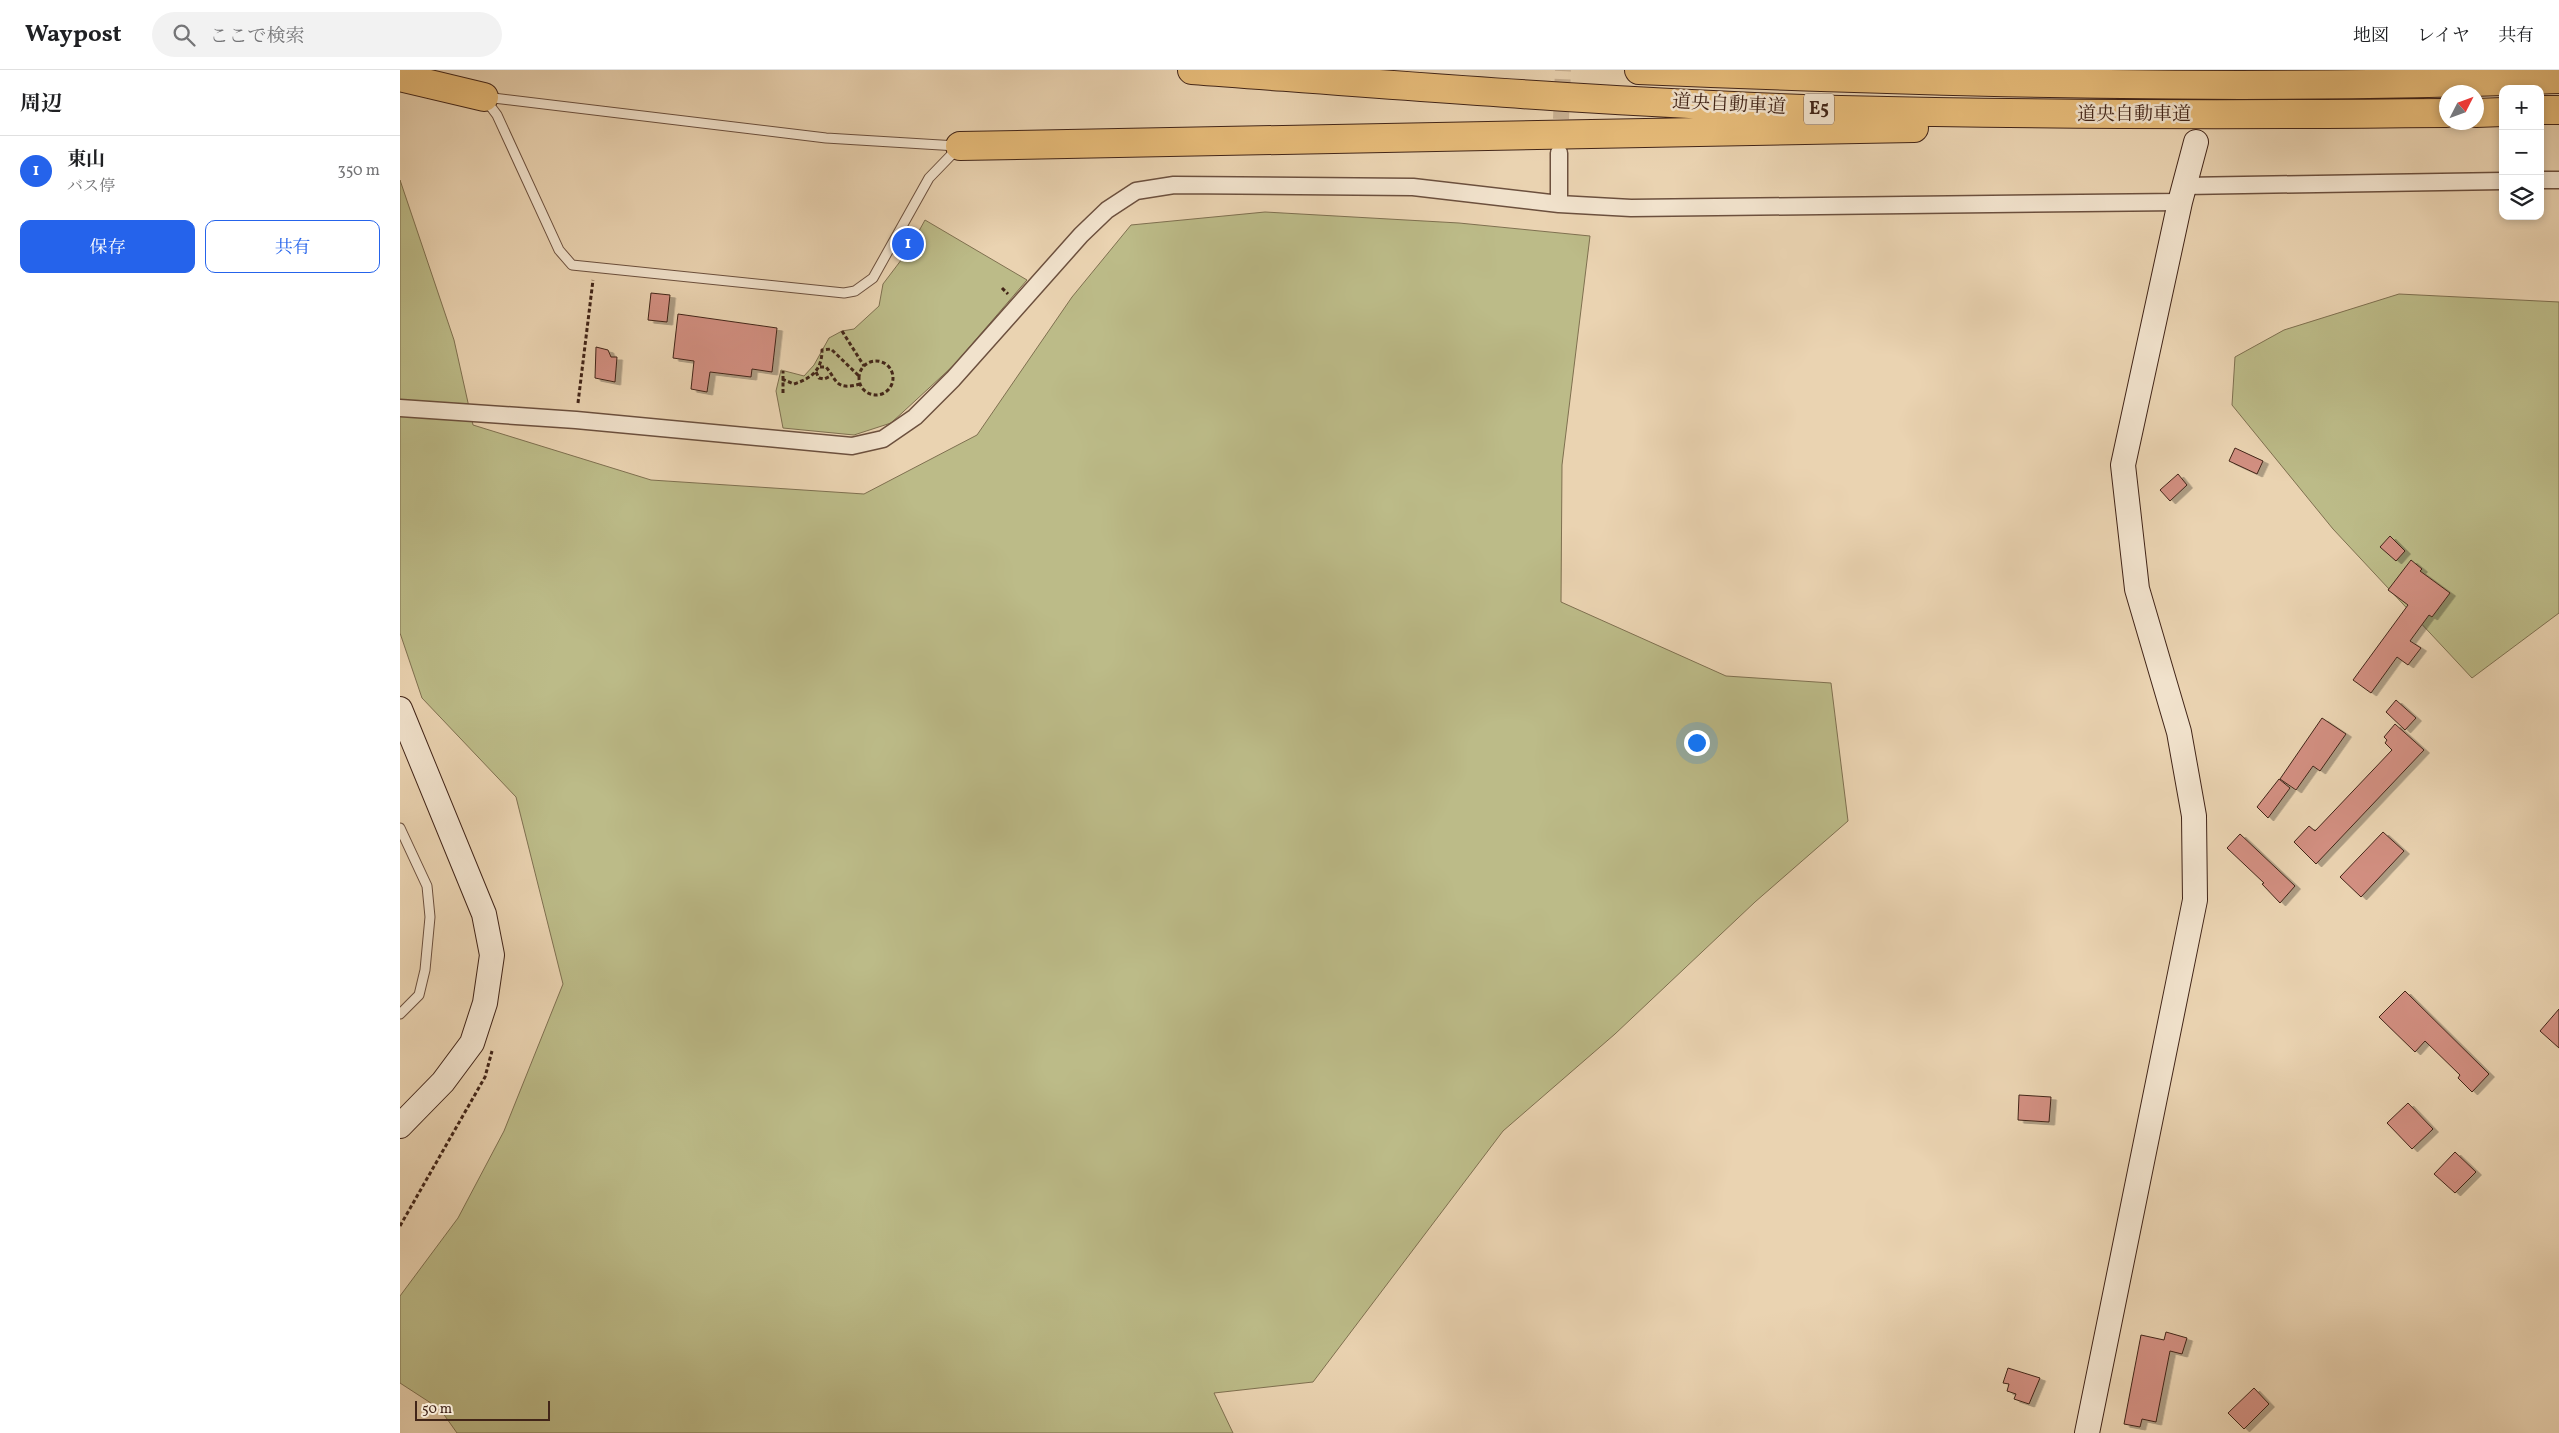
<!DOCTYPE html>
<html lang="ja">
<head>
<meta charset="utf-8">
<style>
	:root { --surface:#fff; --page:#f2f2f2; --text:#202124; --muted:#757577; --line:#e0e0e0; --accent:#2563eb }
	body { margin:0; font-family:Vollkorn,"Noto Serif JP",serif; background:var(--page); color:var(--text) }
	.controls { position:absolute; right:15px; top:15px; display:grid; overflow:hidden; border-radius:10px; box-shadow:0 2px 8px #0003 }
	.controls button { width:45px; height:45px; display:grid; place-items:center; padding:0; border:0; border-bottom:1px solid var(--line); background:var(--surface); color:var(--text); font:25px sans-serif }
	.compass { position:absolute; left:2039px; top:15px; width:45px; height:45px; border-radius:50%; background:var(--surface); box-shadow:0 2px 8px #0003; rotate:48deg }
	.scale { position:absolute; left:15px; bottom:12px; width:135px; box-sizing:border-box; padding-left:5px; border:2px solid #422518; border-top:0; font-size:14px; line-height:18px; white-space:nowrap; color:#422518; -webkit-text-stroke:4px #f1e2cc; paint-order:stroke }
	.you { position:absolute; left:1296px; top:672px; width:18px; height:18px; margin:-12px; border:4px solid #fff; border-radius:50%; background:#1a73e8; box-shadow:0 0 0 8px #1a73e833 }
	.badge { display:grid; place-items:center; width:32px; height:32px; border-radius:50%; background:var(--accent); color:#fff; font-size:16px; font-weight:700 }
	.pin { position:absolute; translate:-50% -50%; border:2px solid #fff; box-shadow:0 1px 5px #0006 }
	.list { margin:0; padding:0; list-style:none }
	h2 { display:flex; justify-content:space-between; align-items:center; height:65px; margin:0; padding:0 20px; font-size:21px }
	h2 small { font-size:16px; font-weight:400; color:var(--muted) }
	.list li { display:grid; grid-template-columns:32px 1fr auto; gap:15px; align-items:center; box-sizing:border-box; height:70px; padding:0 20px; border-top:1px solid var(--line) }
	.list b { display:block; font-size:19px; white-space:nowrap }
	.list p { margin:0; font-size:16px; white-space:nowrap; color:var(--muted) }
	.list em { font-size:16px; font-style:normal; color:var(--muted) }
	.actions { display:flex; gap:10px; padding:15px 20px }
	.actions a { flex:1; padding:11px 0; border:1px solid var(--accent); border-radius:10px; text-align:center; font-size:18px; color:var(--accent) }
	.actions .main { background:var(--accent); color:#fff }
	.icon { flex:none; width:28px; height:28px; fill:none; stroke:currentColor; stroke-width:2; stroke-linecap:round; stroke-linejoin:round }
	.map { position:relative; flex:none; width:2159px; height:1363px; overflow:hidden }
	header { display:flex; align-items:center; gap:30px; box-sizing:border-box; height:70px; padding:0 25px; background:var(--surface); border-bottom:1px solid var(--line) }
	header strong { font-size:24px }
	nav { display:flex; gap:28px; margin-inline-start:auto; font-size:18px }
	.search { width:350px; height:45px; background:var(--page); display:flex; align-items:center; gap:12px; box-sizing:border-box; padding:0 18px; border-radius:28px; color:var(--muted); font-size:19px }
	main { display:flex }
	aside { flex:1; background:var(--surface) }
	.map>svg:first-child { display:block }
	.green { fill:#bcbb88; stroke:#7f7050 }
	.building { fill:#d28f81; stroke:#422518; filter:url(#shadow) }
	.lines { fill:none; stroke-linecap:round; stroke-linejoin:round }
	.street-tunnel { stroke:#c8b092; stroke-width:16; stroke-dasharray:16 8; stroke-linecap:butt }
	.lane-casing { stroke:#6c503e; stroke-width:11 }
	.street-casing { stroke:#6c503e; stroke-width:19 }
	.secondary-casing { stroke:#422518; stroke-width:26 }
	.highway-casing { stroke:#422518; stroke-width:30 }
	.path { stroke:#422518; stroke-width:3; stroke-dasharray:4 2.5; stroke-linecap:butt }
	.lane { stroke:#f1e2cc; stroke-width:9 }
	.street { stroke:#f1e2cc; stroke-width:16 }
	.secondary { stroke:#f1e2cc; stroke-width:24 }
	.highway { stroke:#e5ba78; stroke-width:28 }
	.labels { text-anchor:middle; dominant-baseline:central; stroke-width:5; stroke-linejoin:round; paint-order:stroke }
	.shield { fill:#f1e2cc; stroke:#765e4e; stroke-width:1 }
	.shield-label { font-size:18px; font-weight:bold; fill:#422518 }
	.street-label { font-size:19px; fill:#422518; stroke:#f1e2cc }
</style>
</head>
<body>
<header>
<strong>Waypost</strong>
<div class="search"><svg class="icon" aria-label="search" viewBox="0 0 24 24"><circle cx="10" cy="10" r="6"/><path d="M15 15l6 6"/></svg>ここで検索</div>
<nav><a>地図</a><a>レイヤ</a><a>共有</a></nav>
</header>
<main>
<aside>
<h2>周辺<small></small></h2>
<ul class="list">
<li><span class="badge">1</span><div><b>東山</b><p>バス停</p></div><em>350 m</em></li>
</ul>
<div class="actions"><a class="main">保存</a><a>共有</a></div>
</aside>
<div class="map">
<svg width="2159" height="1363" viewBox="0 0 2159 1363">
	<defs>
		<filter id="shadow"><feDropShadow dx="5.5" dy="3" stdDeviation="0" flood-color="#0004"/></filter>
	</defs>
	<rect width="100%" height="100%" fill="#ead3b1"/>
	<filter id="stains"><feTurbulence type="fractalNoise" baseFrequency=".004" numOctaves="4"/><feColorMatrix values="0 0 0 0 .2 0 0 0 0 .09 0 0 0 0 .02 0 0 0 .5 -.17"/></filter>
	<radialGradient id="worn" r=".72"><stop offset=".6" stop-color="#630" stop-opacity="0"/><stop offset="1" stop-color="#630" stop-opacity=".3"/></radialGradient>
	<!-- green -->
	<path class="green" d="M0 110 54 270 73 355 251 410 464 424 577 365 672 227 731 155 865 142 1059 153 1190 166 1162 395 1161 532 1326 606 1431 613 1448 751 1355 832 1215 964 1103 1061 913 1312 814 1323 833 1363H57L40 1339 0 1313V1226L58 1148 104 1061 163 914 116 727 22 628 0 563Z
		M525 150 627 210 554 295 491 353 454 365 383 358 376 321 381 300 404 306 414 295 429 268 442 261 454 259 479 236 483 214 508 181Z
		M1999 224 2159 232V543L2072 608 1933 459 1832 335 1835 287 1884 260Z"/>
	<!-- building -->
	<path class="building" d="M251 223 270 225 267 252 248 250Z
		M278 244 377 258 372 302 352 299 351 307 310 302 307 322 291 319 294 291 273 288Z
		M196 277 208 280 211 287H217L215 312 195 308Z
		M1835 378 1863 391 1857 404 1829 391Z
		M1778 404 1787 415 1770 431 1760 420Z
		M1990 466 2005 481 1996 491 1980 477Z
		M2011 490 2022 499 2020 501 2050 523 2032 547 2029 545 2010 571 2021 578 2008 595 1997 587 1971 623 1953 610 2008 535 1988 520Z
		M1996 630 2016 648 2005 660 1986 642Z
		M1922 648 1946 664 1920 701 1913 696 1896 720 1880 709Z
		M1995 654 2024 680 1916 794 1894 772 1909 756 1915 761 1992 680 1985 673 1987 670 1984 667Z
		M1879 709 1890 718 1868 748 1857 737Z
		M1983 762 2004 781 1961 827 1940 807Z
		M1840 764 1895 816 1880 833 1862 814 1864 813 1827 778Z
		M2005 921 2089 1004 2072 1022 2058 1008 2060 1005 2025 971 2015 982 1979 947Z
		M2159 939V978L2140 961Z
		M1619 1025 1651 1027 1649 1052 1618 1050Z
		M2008 1033 2033 1059 2012 1079 1987 1053Z
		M2055 1082 2076 1102 2055 1123 2034 1104Z
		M1766 1262 1787 1268 1782 1284 1770 1281 1756 1352 1742 1349 1740 1357 1724 1354 1741 1265 1764 1270Z
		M1608 1298 1640 1308 1629 1334 1614 1329 1616 1324 1607 1321 1609 1314 1603 1313Z
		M1854 1318 1869 1334 1844 1359 1828 1343Z"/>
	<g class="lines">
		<!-- street-tunnel -->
		<path class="street-tunnel" d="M1160 73 1163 0"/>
		<defs>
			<path id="lane" d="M85 27 426 68 557 76
				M85 29 97 45 159 180 172 195 444 223 455 221 473 208 529 108 558 78
				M0 758 27 816 30 847 25 900 19 925 0 944"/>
			<path id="street" d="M2140 110H2159
				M1784 116 2103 111
				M1159 134V83
				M0 338 176 350 452 376 483 369 515 347 553 309 681 165 707 140 736 121 774 115 1013 117 1159 134 1231 138 1780 132"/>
			<path id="secondary" d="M0 639 84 844 92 885 85 933 72 973 43 1012 0 1056
				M1687 1363 1795 830 1794 746 1779 662 1737 519 1723 395 1780 132 1796 72"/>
			<path id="highway" d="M792 0C1008 16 1224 34 1441 40 1643 45 1844 45 2046 43
				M1239 0C1545 13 1853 21 2159 9
				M0 7 84 27
				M2140 40H2159
				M2076 43 2103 42
				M560 76 1514 58"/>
		</defs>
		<!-- lane casing -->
		<use href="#lane" class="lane-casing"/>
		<!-- street casing -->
		<use href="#street" class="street-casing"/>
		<!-- secondary casing -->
		<use href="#secondary" class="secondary-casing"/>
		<!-- highway casing -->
		<use href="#highway" class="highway-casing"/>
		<!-- path -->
		<path class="path" d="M602 218 608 224
			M442 261 464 296
			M459 308a17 17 0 1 1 34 0a17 17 0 1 1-34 0Z
			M420 297H426C437 310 435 321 460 314
			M416 302 419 308 424 309 431 306
			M382 309 394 314C412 308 422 300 422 280L431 279 459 306
			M383 323V301
			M178 333 193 210
			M0 1156 85 1007 92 981"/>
		<!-- lane -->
		<use href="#lane" class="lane"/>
		<!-- street -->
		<use href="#street" class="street"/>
		<!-- secondary -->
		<use href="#secondary" class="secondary"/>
		<!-- highway -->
		<use href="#highway" class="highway"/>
	</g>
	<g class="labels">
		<!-- shield labels -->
		<rect class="shield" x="1404" y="23.5" width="30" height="31" rx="4"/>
		<g class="shield-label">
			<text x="1419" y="39">E5</text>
		</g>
		<!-- street labels -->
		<g class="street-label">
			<text transform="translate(1329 35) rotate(3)">道央自動車道</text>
			<text x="1734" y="45">道央自動車道</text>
		</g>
	</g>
	<rect width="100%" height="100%" filter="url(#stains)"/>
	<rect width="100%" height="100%" fill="url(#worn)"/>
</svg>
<div class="controls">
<button>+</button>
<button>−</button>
<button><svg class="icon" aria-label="layers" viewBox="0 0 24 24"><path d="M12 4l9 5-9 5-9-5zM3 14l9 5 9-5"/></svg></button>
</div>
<svg class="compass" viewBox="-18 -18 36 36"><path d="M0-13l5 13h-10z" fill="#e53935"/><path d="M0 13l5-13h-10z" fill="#757577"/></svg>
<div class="scale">50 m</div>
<div class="you"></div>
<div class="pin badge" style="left:508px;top:174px">1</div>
</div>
</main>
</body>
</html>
